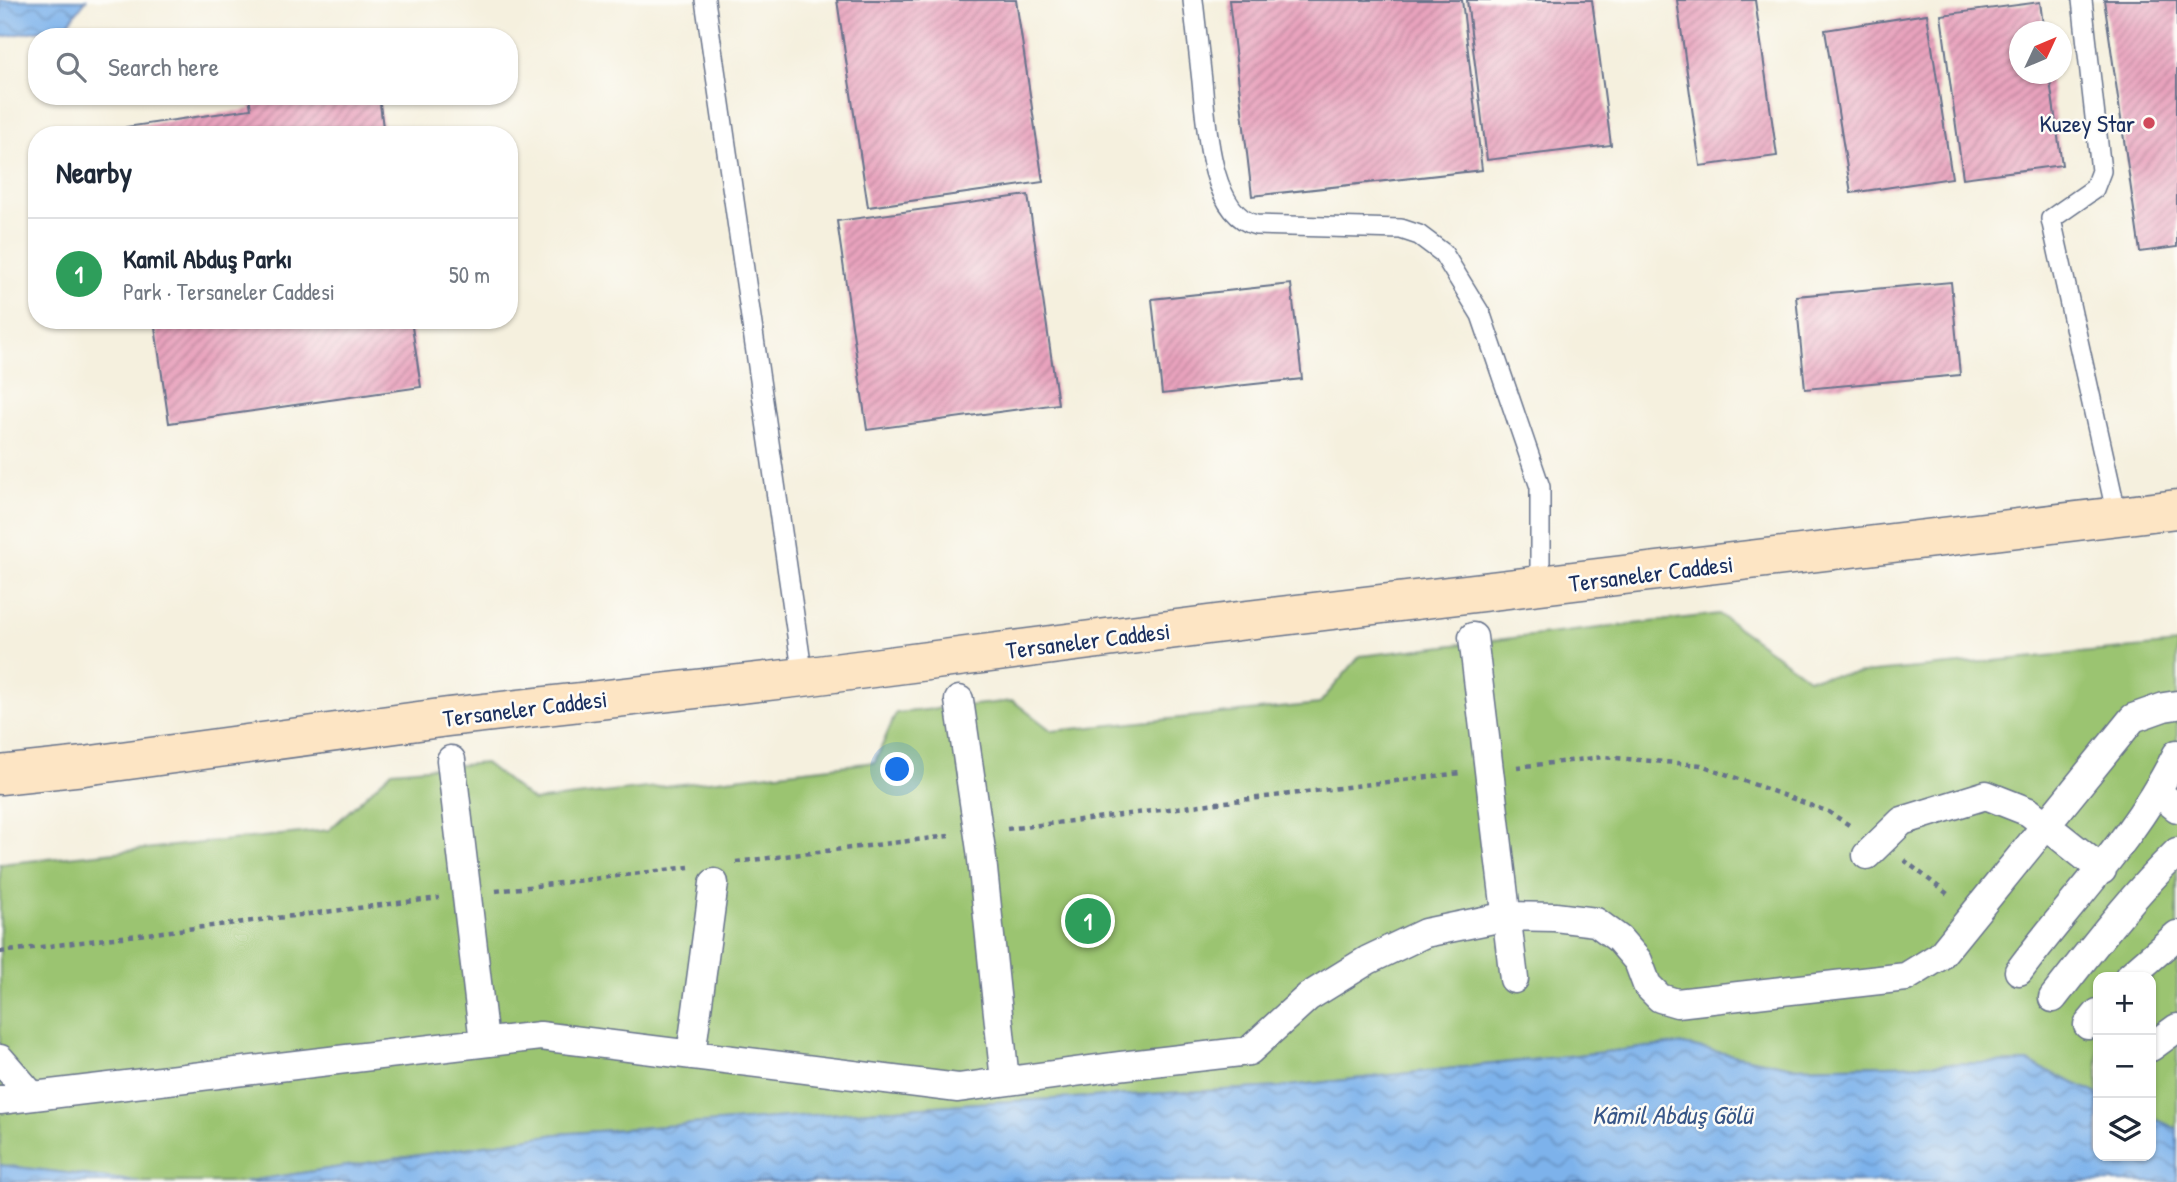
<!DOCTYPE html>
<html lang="en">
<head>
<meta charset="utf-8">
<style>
	:root { --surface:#fff; --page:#f6f6f7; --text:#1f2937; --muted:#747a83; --line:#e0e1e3; --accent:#d1495b }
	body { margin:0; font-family:"Patrick Hand",sans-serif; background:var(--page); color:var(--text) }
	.controls { position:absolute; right:21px; bottom:21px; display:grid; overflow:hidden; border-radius:14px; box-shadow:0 2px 5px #0004 }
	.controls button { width:63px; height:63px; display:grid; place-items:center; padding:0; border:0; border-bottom:2px solid var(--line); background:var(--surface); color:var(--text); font:35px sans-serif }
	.compass { position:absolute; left:2009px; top:21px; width:63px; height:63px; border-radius:50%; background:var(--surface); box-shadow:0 2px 5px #0004; rotate:46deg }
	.you { position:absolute; left:898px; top:770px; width:24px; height:24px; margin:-18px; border:5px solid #fff; border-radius:50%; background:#1a73e8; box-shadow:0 0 0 10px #1a73e833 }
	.badge { display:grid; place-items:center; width:46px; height:46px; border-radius:50%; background:var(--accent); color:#fff; font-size:23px; font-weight:700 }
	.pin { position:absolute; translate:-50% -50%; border:4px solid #fff; box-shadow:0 2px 7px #0006 }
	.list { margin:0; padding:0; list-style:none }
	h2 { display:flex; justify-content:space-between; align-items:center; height:91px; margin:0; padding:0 28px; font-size:30px }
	h2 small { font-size:23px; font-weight:400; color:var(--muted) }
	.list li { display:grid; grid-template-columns:46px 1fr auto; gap:21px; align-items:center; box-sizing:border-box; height:112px; padding:0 28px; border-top:2px solid var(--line) }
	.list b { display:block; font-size:26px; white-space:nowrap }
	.list p { margin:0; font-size:23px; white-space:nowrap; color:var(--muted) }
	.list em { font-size:23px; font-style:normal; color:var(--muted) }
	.icon { flex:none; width:38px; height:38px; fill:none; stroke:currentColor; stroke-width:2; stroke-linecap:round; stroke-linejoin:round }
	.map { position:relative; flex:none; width:2177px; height:1182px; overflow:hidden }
	.search { position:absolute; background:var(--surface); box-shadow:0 2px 5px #0004; left:28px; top:28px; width:490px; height:77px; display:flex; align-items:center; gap:18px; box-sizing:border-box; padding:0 24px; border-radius:28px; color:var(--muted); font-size:26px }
	.panel { position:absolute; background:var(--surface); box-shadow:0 2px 5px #0004; left:28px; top:126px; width:490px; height:203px; border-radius:28px }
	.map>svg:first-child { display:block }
	.park { fill:#9bc471; stroke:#5b7a68; stroke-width:2 }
	.water { fill:url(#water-waves); stroke:#4c70a4; stroke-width:2 }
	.building { fill:url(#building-hatch) }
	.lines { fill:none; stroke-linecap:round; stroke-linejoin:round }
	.service-casing { stroke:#67738b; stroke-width:22 }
	.pedestrian-casing { stroke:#67738b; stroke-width:31 }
	.secondary-casing { stroke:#67738b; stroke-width:41 }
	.path { stroke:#67738b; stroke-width:4.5; stroke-dasharray:5 5; stroke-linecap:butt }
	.service { stroke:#fff; stroke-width:19 }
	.pedestrian { stroke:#fff; stroke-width:28 }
	.secondary { stroke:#fde5c4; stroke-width:38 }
	.poi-dot { fill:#d1495b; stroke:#fdfcf7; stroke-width:2.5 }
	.labels { text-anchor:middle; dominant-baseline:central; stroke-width:5; stroke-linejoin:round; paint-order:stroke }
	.poi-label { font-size:24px; fill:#1b2f5e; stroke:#fdfcf7; text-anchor:end }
	.street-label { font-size:24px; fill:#1b2f5e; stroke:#fdfcf7 }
	.water-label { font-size:26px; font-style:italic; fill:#385688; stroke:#fdfcf7 }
</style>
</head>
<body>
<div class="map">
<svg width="2177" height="1182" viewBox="0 0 2177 1182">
	<defs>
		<pattern id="water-waves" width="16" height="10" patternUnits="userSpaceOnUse" patternTransform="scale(1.75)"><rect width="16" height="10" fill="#7db2eb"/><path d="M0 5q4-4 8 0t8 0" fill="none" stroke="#6691c2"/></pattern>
		<pattern id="building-hatch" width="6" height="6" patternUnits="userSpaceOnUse" patternTransform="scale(1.75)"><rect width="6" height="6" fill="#e9a3bd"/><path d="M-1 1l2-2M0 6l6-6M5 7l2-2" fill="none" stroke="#bc859d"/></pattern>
	</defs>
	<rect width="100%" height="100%" fill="#fdfcf7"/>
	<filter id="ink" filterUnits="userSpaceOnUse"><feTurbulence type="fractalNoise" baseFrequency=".0143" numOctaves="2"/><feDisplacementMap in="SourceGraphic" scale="14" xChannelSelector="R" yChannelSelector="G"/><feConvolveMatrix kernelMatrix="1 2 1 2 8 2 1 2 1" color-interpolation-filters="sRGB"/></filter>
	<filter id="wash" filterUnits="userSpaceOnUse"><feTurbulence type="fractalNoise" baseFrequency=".00686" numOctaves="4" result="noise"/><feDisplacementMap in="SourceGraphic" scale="28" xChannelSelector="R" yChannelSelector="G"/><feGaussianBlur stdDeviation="1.57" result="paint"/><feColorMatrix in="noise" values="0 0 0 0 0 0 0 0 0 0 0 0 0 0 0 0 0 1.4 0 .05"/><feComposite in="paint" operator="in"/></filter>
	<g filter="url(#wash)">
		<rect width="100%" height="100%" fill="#f5f0de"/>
		<!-- park -->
		<path class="park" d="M1719 614 1808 678 2177 644V1129L2151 1117V977H2098V1094L2028 1062 1793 1067 1678 1044 1280 1087 977 1103 557 1134 242 1182H141L0 1165V864L329 830 392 771 485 763 533 801 875 762 896 713 1013 701 1052 731 1319 704 1360 656Z"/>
		<!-- water -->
		<path class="water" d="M0 0H86L66 26 0 37Z
			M1678 1044 1793 1067 2028 1062 2098 1094V1156H2151V1117L2177 1129V1182H242L557 1134 977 1103 1280 1087Z
			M0 1165 141 1182H0Z"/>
		<g id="blocks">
			<!-- building -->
			<path class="building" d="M837 0H1016L1043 182 868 207Z
				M1229 0H1462L1482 170 1252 196Z
				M1467 0H1592L1611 145 1487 160Z
				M1677 0H1755L1777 156 1700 166Z
				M2104 0H2177V247L2140 252Z
				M2040 2 2044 32H2020V74H2049L2062 165 1963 178 1941 15Z
				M1927 14 1952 178 1851 193 1825 30Z
				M249 96H379L384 135H127L126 127 251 109Z
				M1028 195 1058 404 867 430 837 221Z
				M1951 282 1960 375 1805 389 1796 296Z
				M1291 284 1302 379 1162 394 1152 299Z
				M154 320H411L421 387 169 423Z"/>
		</g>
	</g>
	<g filter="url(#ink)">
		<use href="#blocks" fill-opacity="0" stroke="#67738b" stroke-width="2"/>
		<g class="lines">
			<defs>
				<path id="service" d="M705 0 803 677
					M1193 0C1196 27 1199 54 1202 81 1206 119 1209 214 1256 225L1401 229 1419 235 1443 253 1481 315 1540 487V587
					M2082 0 2101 171 2094 189 2051 219 2117 516"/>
				<path id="pedestrian" d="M1473 637 1514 979
					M959 700 981 850 1005 1081
					M451 760 484 1042
					M2157 792 2177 808
					M1867 855 1902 821 1986 795 2029 812 2102 870
					M2019 971C2074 897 2135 838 2177 754
					M2129 977 2177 935
					M2053 998C2093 947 2131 897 2177 852
					M2088 1025 2098 1013
					M2151 1047 2177 1028
					M691 1055 714 883
					M0 1059 32 1096
					M0 1100 540 1036 958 1088 1119 1066 1249 1051 1308 997 1368 960 1425 933 1508 916 1555 917 1596 922 1619 939 1638 961 1647 985 1660 998 1677 1003 1906 977 1940 956 2133 718 2164 707 2177 705"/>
				<path id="secondary" d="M0 775 84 766 448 717 803 677 1239 621 2177 509"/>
			</defs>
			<!-- service casing -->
			<use href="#service" class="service-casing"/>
			<!-- pedestrian casing -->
			<use href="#pedestrian" class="pedestrian-casing"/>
			<!-- secondary casing -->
			<use href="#secondary" class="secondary-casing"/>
			<!-- path -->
			<path class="path" d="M1517 767 1603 757 1701 765 1829 812 1852 827
				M1007 829 1460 773
				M1904 860 1949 895
				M736 862 949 836
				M496 891 689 867
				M0 952 439 898"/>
			<!-- service -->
			<use href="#service" class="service"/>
			<!-- pedestrian -->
			<use href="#pedestrian" class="pedestrian"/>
			<!-- secondary -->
			<use href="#secondary" class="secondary"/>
		</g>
	</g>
	<!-- markers -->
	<circle class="poi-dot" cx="2149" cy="123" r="7"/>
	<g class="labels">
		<!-- poi labels -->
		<g class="poi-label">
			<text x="2135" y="123">Kuzey Star</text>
		</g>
		<!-- street labels -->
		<g class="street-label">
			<text transform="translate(1651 573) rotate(-7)">Tersaneler Caddesi</text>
			<text transform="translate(1088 640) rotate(-7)">Tersaneler Caddesi</text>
			<text transform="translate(525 708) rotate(-7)">Tersaneler Caddesi</text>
		</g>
		<!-- water labels -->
		<g class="water-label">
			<text x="1672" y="1114">Kâmil Abduş Gölü</text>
		</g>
	</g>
</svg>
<div class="controls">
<button>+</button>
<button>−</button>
<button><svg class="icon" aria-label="layers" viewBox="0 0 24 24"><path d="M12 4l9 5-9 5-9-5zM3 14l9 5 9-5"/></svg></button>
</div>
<svg class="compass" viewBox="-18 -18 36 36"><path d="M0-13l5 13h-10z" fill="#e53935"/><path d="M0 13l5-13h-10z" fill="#747a83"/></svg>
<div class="you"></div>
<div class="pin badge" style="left:1088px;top:921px;background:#2e9e5b">1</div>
<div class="search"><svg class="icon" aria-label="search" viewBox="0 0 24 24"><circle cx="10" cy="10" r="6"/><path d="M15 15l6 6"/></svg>Search here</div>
<section class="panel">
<h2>Nearby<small></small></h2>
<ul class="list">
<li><span class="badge" style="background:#2e9e5b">1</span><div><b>Kamil Abduş Parkı</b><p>Park · Tersaneler Caddesi</p></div><em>50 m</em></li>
</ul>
</section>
</div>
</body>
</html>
